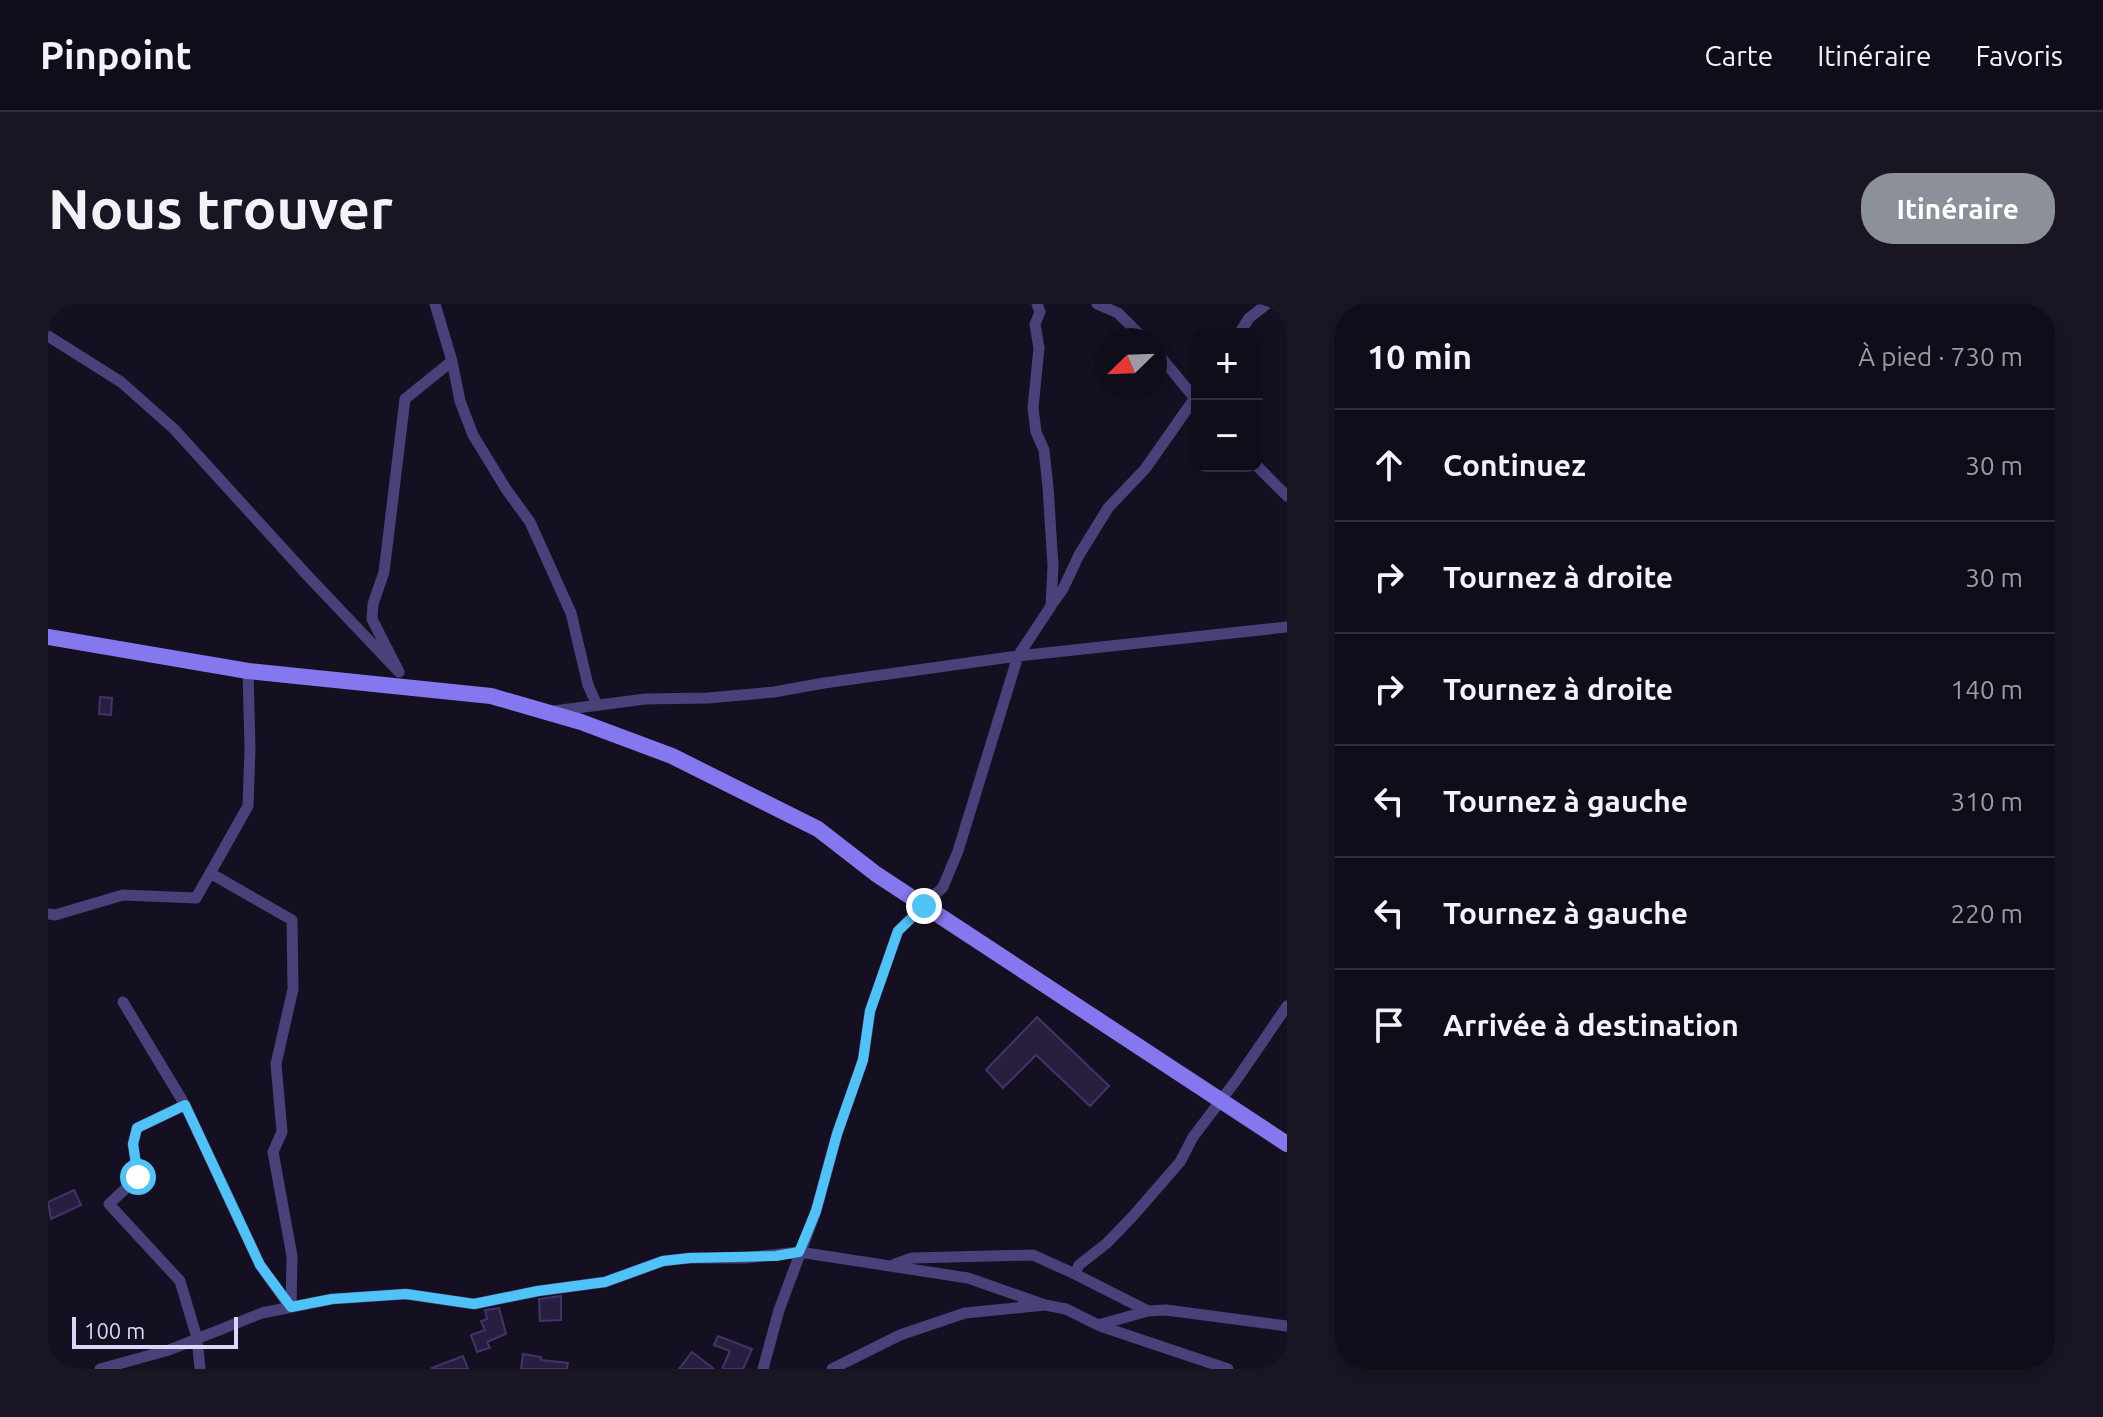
<!DOCTYPE html>
<html lang="fr">
<head>
<meta charset="utf-8">
<style>
	:root { --surface:#100c19; --page:#191522; --text:#f1f3f6; --muted:#9c9ba2; --line:#302c38; --accent:#8c9099 }
	body { margin:0; font-family:Ubuntu,sans-serif; background:var(--page); color:var(--text) }
	.controls { position:absolute; right:24px; top:24px; display:grid; overflow:hidden; border-radius:16px; box-shadow:0 4px 12px #0003 }
	.controls button { width:72px; height:72px; display:grid; place-items:center; padding:0; border:0; border-bottom:2px solid var(--line); background:var(--surface); color:var(--text); font:40px sans-serif }
	.compass { position:absolute; left:1047px; top:24px; width:72px; height:72px; border-radius:50%; background:var(--surface); box-shadow:0 4px 12px #0003; rotate:247deg }
	.scale { position:absolute; left:24px; bottom:20px; width:166px; box-sizing:border-box; padding-left:8px; border:4px solid #ddd5fa; border-top:0; font-size:22px; line-height:28px; white-space:nowrap; color:#ddd5fa; -webkit-text-stroke:6px #151021; paint-order:stroke }
	.stop { position:absolute; width:24px; height:24px; margin:-18px; border:6px solid #4fc3f7; border-radius:50%; background:#fff }
	.stop.end { background:#4fc3f7; border-color:#fff; box-shadow:0 2px 8px #0008 }
	.list { margin:0; padding:0; list-style:none }
	h2 { display:flex; justify-content:space-between; align-items:center; height:104px; margin:0; padding:0 32px; font-size:34px }
	h2 small { font-size:26px; font-weight:400; color:var(--muted) }
	.list li { display:grid; grid-template-columns:52px 1fr auto; gap:24px; align-items:center; box-sizing:border-box; height:112px; padding:0 32px; border-top:2px solid var(--line) }
	.list b { display:block; font-size:30px; white-space:nowrap }
	.list em { font-size:26px; font-style:normal; color:var(--muted) }
	.icon { flex:none; width:44px; height:44px; fill:none; stroke:currentColor; stroke-width:2; stroke-linecap:round; stroke-linejoin:round }
	.map { position:relative; flex:none; width:1239px; height:1065px; overflow:hidden; border-radius:32px }
	header { display:flex; align-items:center; gap:48px; box-sizing:border-box; height:112px; padding:0 40px; background:var(--surface); border-bottom:2px solid var(--line) }
	header strong { font-size:38px }
	nav { display:flex; gap:44px; margin-inline-start:auto; font-size:28px }
	.intro { display:flex; align-items:center; justify-content:space-between; box-sizing:border-box; height:192px; padding:0 48px }
	h1 { margin:0; font-size:56px }
	.button { padding:20px 36px; border-radius:32px; background:var(--accent); color:#fff; font-size:28px; font-weight:700 }
	main { display:flex; gap:48px; padding:0 48px }
	aside { flex:1; background:var(--surface); border-radius:32px; box-shadow:0 4px 12px #0003 }
	.map>svg:first-child { display:block }
	.building { fill:#281f40; stroke:#423469; stroke-width:2 }
	.lines { fill:none; stroke-linecap:round; stroke-linejoin:round }
	.street { stroke:#48417a; stroke-width:11 }
	.secondary { stroke:#8578ee; stroke-width:16 }
	.route { stroke:#4fc3f7; stroke-width:10 }
</style>
</head>
<body>
<header>
<strong>Pinpoint</strong>
<nav><a>Carte</a><a>Itinéraire</a><a>Favoris</a></nav>
</header>
<div class="intro"><h1>Nous trouver</h1><a class="button">Itinéraire</a></div>
<main>
<div class="map">
<svg width="1239" height="1065" viewBox="0 0 1239 1065">
	<rect width="100%" height="100%" fill="#151021"/>
	<!-- building -->
	<path class="building" d="M52 393 64 394 63 411 51 410Z
		M989 713 1061 782 1042 802 988 751 955 784 938 766Z
		M26 886 33 901 3 915 0 898Z
		M513 992V1016L492 1017 491 995Z
		M451 1004 458 1030 439 1038 442 1044 429 1048 423 1031 437 1026 433 1017 439 1015 437 1006Z
		M670 1032 704 1045 695 1065H674L682 1047 666 1041Z
		M644 1048 666 1065H631Z
		M475 1050 493 1053V1056L520 1059 519 1065H473Z
		M415 1052 420 1065H384V1064Z"/>
	<g class="lines">
		<!-- street -->
		<path class="street" d="M1049 0 1070 9 1097 36
			M1191 30 1201 14 1219 0
			M0 32 73 78 126 125 258 270 351 368 324 315 325 300 336 268 357 95 404 57 387 0
			M1107 46 1149 97
			M404 57 412 97 425 131 458 185 482 218 523 309 540 381 549 401
			M1209 162 1239 192
			M1004 300 1015 285 1031 251 1060 204 1097 165 1149 91
			M506 407 597 395 660 394 726 388 776 379 970 352 1239 323
			M162 569 244 616 245 685 228 760 234 828 225 848 244 952 243 1003
			M0 610 7 611 75 591 148 594 200 502 202 444 200 367
			M75 698 137 801 212 961 242 1003
			M137 801 89 824 85 840 90 873 61 900 132 977 149 1034 152 1065
			M847 960 864 954 985 951 1027 970 1100 1007
			M1027 970 1031 961 1059 939 1085 912 1132 858 1145 833 1189 775 1239 702
			M1052 1022 1180 1065
			M52 1065 121 1046 214 1009 284 995 358 990 426 1000 490 987 557 978 615 957 642 954H697L751 948 920 974 997 1001
			M715 1065 731 1006 768 907 789 830 815 756 822 707 850 627 895 583 910 547 970 352 1003 302 1005 262 1000 183 996 146 988 128 985 104 991 44 987 20 992 8 989 0
			M784 1065 852 1031 917 1009 997 1001 1018 1005 1050 1021 1100 1007 1118 1006 1239 1022"/>
		<!-- secondary -->
		<path class="secondary" d="M0 333 200 367 443 392 533 418 624 452 770 525 828 570 1239 840"/>
	</g>
	<g class="lines">
		<!-- route -->
		<path class="route" d="M90 873 85 840 89 824 137 801 212 961 243 1003 284 995 358 990 426 1000 490 987 557 978 615 957 642 954 728 952 751 948 768 907 789 830 815 756 822 707 850 627 876 602"/>
	</g>
</svg>
<div class="controls">
<button>+</button>
<button>−</button>
</div>
<svg class="compass" viewBox="-18 -18 36 36"><path d="M0-13l5 13h-10z" fill="#e53935"/><path d="M0 13l5-13h-10z" fill="#9c9ba2"/></svg>
<div class="scale">100 m</div>
<div class="stop" style="left:90px;top:873px"></div>
<div class="stop end" style="left:876px;top:602px"></div>
</div>
<aside>
<h2>10 min<small>À pied · 730 m</small></h2>
<ul class="list">
<li><svg class="icon" aria-label="ahead" viewBox="0 0 24 24"><path d="M12 20V5M6 11l6-6 6 6"/></svg><div><b>Continuez</b></div><em>30 m</em></li>
<li><svg class="icon" aria-label="right" viewBox="0 0 24 24"><path d="M7 20v-9h11M14 6l5 5-5 5"/></svg><div><b>Tournez à droite</b></div><em>30 m</em></li>
<li><svg class="icon" aria-label="right" viewBox="0 0 24 24"><path d="M7 20v-9h11M14 6l5 5-5 5"/></svg><div><b>Tournez à droite</b></div><em>140 m</em></li>
<li><svg class="icon" aria-label="left" viewBox="0 0 24 24"><path d="M17 20v-9H6M10 6l-5 5 5 5"/></svg><div><b>Tournez à gauche</b></div><em>310 m</em></li>
<li><svg class="icon" aria-label="left" viewBox="0 0 24 24"><path d="M17 20v-9H6M10 6l-5 5 5 5"/></svg><div><b>Tournez à gauche</b></div><em>220 m</em></li>
<li><svg class="icon" aria-label="arrive" viewBox="0 0 24 24"><path d="M6 21V4h12l-3 4 3 4H6"/></svg><div><b>Arrivée à destination</b></div></li>
</ul>
</aside>
</main>
</body>
</html>
